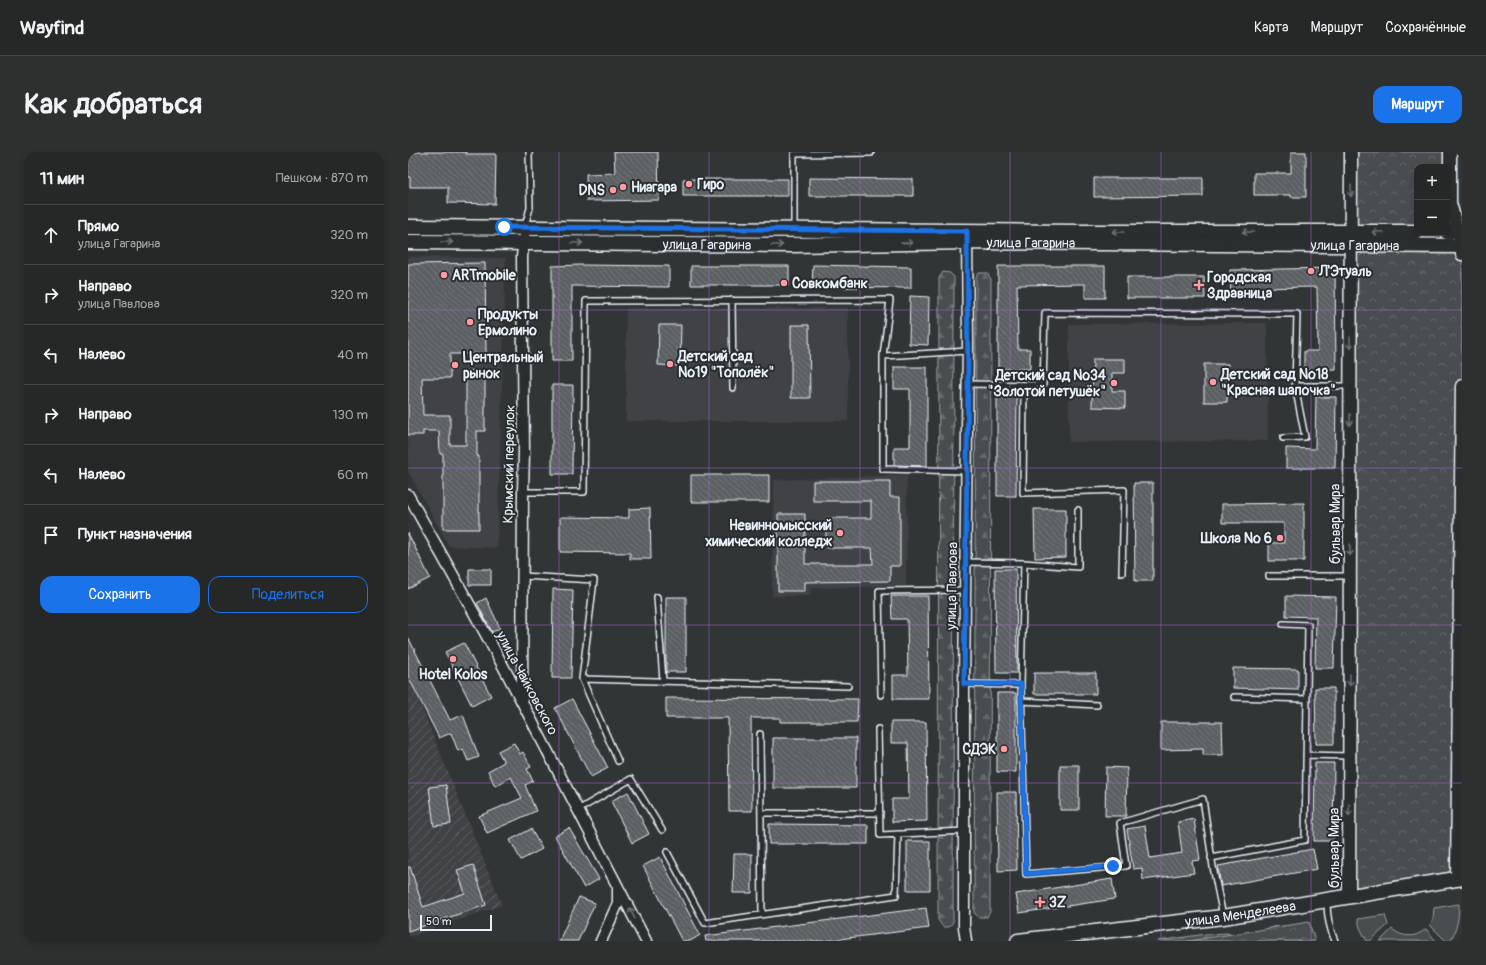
<!DOCTYPE html>
<html lang="ru">
<head>
<meta charset="utf-8">
<style>
	:root { --surface:#262828; --page:#2e3030; --text:#f1f3f6; --muted:#a4a6a8; --line:#424445; --accent:#1a73e8 }
	body { margin:0; font-family:Pangolin,sans-serif; background:var(--page); color:var(--text) }
	.controls { position:absolute; right:12px; top:12px; display:grid; overflow:hidden; border-radius:8px; box-shadow:0 2px 6px #0003 }
	.controls button { width:36px; height:36px; display:grid; place-items:center; padding:0; border:0; border-bottom:1px solid var(--line); background:var(--surface); color:var(--text); font:20px sans-serif }
	.scale { position:absolute; left:12px; bottom:10px; width:72px; box-sizing:border-box; padding-left:4px; border:2px solid #e8f1f8; border-top:0; font-size:11px; line-height:14px; white-space:nowrap; color:#e8f1f8; -webkit-text-stroke:3px #2a2d2e; paint-order:stroke }
	.stop { position:absolute; width:12px; height:12px; margin:-9px; border:3px solid #1a73e8; border-radius:50%; background:#fff }
	.stop.end { background:#1a73e8; border-color:#fff; box-shadow:0 1px 4px #0008 }
	.list { margin:0; padding:0; list-style:none }
	h2 { display:flex; justify-content:space-between; align-items:center; height:52px; margin:0; padding:0 16px; font-size:17px }
	h2 small { font-size:13px; font-weight:400; color:var(--muted) }
	.list li { display:grid; grid-template-columns:26px 1fr auto; gap:12px; align-items:center; box-sizing:border-box; height:60px; padding:0 16px; border-top:1px solid var(--line) }
	.list b { display:block; font-size:15px; white-space:nowrap }
	.list p { margin:0; font-size:13px; white-space:nowrap; color:var(--muted) }
	.list em { font-size:13px; font-style:normal; color:var(--muted) }
	.actions { display:flex; gap:8px; padding:12px 16px }
	.actions a { flex:1; padding:9px 0; border:1px solid var(--accent); border-radius:12px; text-align:center; font-size:14px; color:var(--accent) }
	.actions .main { background:var(--accent); color:#fff }
	.icon { flex:none; width:22px; height:22px; fill:none; stroke:currentColor; stroke-width:2; stroke-linecap:round; stroke-linejoin:round }
	.map { position:relative; flex:none; width:1054px; height:789px; overflow:hidden; border-radius:12px }
	header { display:flex; align-items:center; gap:24px; box-sizing:border-box; height:56px; padding:0 20px; background:var(--surface); border-bottom:1px solid var(--line) }
	header strong { font-size:19px }
	nav { display:flex; gap:22px; margin-inline-start:auto; font-size:14px }
	.intro { display:flex; align-items:center; justify-content:space-between; box-sizing:border-box; height:96px; padding:0 24px }
	h1 { margin:0; font-size:28px }
	.button { padding:10px 18px; border-radius:12px; background:var(--accent); color:#fff; font-size:14px; font-weight:700 }
	main { display:flex; gap:24px; padding:0 24px }
	aside { flex:1; background:var(--surface); border-radius:12px; box-shadow:0 2px 6px #0003 }
	.map>svg:first-child { display:block }
	.built { fill:#3f4244 }
	.industrial { fill:url(#industrial-furrows) }
	.grass { fill:#494d4f; stroke:#989fa4 }
	.forest { fill:url(#forest-firs); stroke:#989fa4 }
	.park { fill:url(#park-crowns); stroke:#989fa4; fill-rule:evenodd }
	.building { fill:url(#building-back-hatch); stroke:#e8f1f8 }
	.lines { fill:none; stroke-linecap:round; stroke-linejoin:round }
	.service-casing { stroke:#e8f1f8; stroke-width:8 }
	.minor-casing { stroke:#e8f1f8; stroke-width:13 }
	.tertiary-casing { stroke:#e8f1f8; stroke-width:15 }
	.secondary-casing { stroke:#e8f1f8; stroke-width:17 }
	.service { stroke:#2a2d2e; stroke-width:5 }
	.minor { stroke:#2a2d2e; stroke-width:10 }
	.tertiary { stroke:#2a2d2e; stroke-width:12 }
	.secondary { stroke:#2a2d2e; stroke-width:14 }
	.oneway { stroke:#6c7275 }
	.route { stroke:#1a73e8; stroke-width:5 }
	.grid { fill:none; stroke:#9c67d0; stroke-width:1; stroke-opacity:0.55 }
	.poi-dot { fill:#ff9aa2; stroke:#2a2d2e; stroke-width:1.5 }
	.labels { text-anchor:middle; dominant-baseline:central; stroke-width:4; stroke-linejoin:round; paint-order:stroke }
	.poi-label { font-size:14px; font-weight:bold; fill:#e8f1f8; stroke:#2a2d2e; text-anchor:start }
	.street-label { font-size:14px; fill:#e8f1f8; stroke:#2a2d2e }
</style>
</head>
<body>
<header>
<strong>Wayfind</strong>
<nav><a>Карта</a><a>Маршрут</a><a>Сохранённые</a></nav>
</header>
<div class="intro"><h1>Как добраться</h1><a class="button">Маршрут</a></div>
<main>
<aside>
<h2>11 мин<small>Пешком · 870 m</small></h2>
<ul class="list">
<li><svg class="icon" aria-label="ahead" viewBox="0 0 24 24"><path d="M12 20V5M6 11l6-6 6 6"/></svg><div><b>Прямо</b><p>улица Гагарина</p></div><em>320 m</em></li>
<li><svg class="icon" aria-label="right" viewBox="0 0 24 24"><path d="M7 20v-9h11M14 6l5 5-5 5"/></svg><div><b>Направо</b><p>улица Павлова</p></div><em>320 m</em></li>
<li><svg class="icon" aria-label="left" viewBox="0 0 24 24"><path d="M17 20v-9H6M10 6l-5 5 5 5"/></svg><div><b>Налево</b></div><em>40 m</em></li>
<li><svg class="icon" aria-label="right" viewBox="0 0 24 24"><path d="M7 20v-9h11M14 6l5 5-5 5"/></svg><div><b>Направо</b></div><em>130 m</em></li>
<li><svg class="icon" aria-label="left" viewBox="0 0 24 24"><path d="M17 20v-9H6M10 6l-5 5 5 5"/></svg><div><b>Налево</b></div><em>60 m</em></li>
<li><svg class="icon" aria-label="arrive" viewBox="0 0 24 24"><path d="M6 21V4h12l-3 4 3 4H6"/></svg><div><b>Пункт назначения</b></div></li>
</ul>
<div class="actions"><a class="main">Сохранить</a><a>Поделиться</a></div>
</aside>
<div class="map">
<svg width="1054" height="789" viewBox="0 0 1054 789">
	<defs>
		<pattern id="industrial-furrows" width="10" height="10" patternUnits="userSpaceOnUse"><rect width="10" height="10" fill="#3f4244"/><path d="M-1 1l2-2M0 10L10 0M9 11l2-2" fill="none" stroke="#5b5e60"/></pattern>
		<pattern id="forest-firs" width="22" height="20" patternUnits="userSpaceOnUse"><rect width="22" height="20" fill="#494d4f"/><path d="M5 1l3.5 6h-7zM16 11l3.5 6h-7z" fill="#636769"/></pattern>
		<pattern id="park-crowns" width="20" height="18" patternUnits="userSpaceOnUse"><rect width="20" height="18" fill="#494d4f"/><path d="M2 6a3 3 0 1 1 6 0M12 15a3 3 0 1 1 6 0" fill="none" stroke="#636769"/></pattern>
		<pattern id="building-back-hatch" width="6" height="6" patternUnits="userSpaceOnUse"><rect width="6" height="6" fill="#5c6063"/><path d="M-1 5l2 2M0 0l6 6M5-1l2 2" fill="none" stroke="#73777a"/></pattern>
	</defs>
	<rect width="100%" height="100%" fill="#323536"/>
	<filter id="ink" filterUnits="userSpaceOnUse"><feTurbulence type="fractalNoise" baseFrequency=".025" numOctaves="2"/><feDisplacementMap in="SourceGraphic" scale="8" xChannelSelector="R" yChannelSelector="G"/><feConvolveMatrix kernelMatrix="1 2 1 2 8 2 1 2 1" color-interpolation-filters="sRGB"/></filter>
	<g filter="url(#ink)">
		<!-- built -->
		<path class="built" d="M0 105 98 106 89 396 41 394 0 319Z
			M218 156H440V269H218Z
			M859 171 860 289 661 290V172Z
			M499 323 498 434 403 436 402 444H364L366 328Z"/>
		<!-- industrial -->
		<path class="industrial" d="M0 522 94 753 0 785Z"/>
		<!-- grass -->
		<path class="grass" d="M1051 752C1051 766 1049 778 1042 789H1038L1022 773 1025 768 1026 756Z
			M977 763 980 773 962 789H959L952 776 950 767Z
			M984 777C995 786 1007 786 1018 777L1028 789H972Z"/>
		<!-- forest -->
		<path class="forest" d="M535 120 542 121 546 125 545 770 541 775H535L530 768 531 126Z
			M571 121H579L583 127 582 760 579 765H571L566 761 568 125Z
			M897 772 905 789H750L798 782 821 781 827 788 865 775Z"/>
		<!-- park -->
		<path class="park" d="M943 0H1042L1054 102V227L1049 727 941 745ZM1009 15H1039V81H1009Z
			M901 770 907 789H780Z"/>
		<!-- building -->
		<path class="building" d="M0 0H58V2H88L87 52 40 51V35H2V25H0Z
			M206 0H250L251 48 179 49 178 22 207 21Z
			M883 0H898V45H883V43H846V21H883Z
			M401 26 505 27V44H401Z
			M686 26H795V44L686 45Z
			M275 27H380V44H275Z
			M77 111 78 202H42V226H14L15 263H42V293H58V219L77 218V279H69V304H71V377H35V302H32L31 279H15V283H0V112Z
			M172 113 261 114V135L164 134V209H144V114Z
			M405 113 503 115V136L404 135Z
			M283 114H381V133H283Z
			M590 114H697V146H677V132L609 133 610 197H622V217H590Z
			M927 116 928 217 896 218V199H910L909 135 842 136V145H823L822 118Z
			M719 125H796L797 146H719Z
			M502 144 521 145 520 193 501 192Z
			M251 173H273L272 214 250 213Z
			M383 173H401L402 246H383Z
			M685 207H717V221H704V239H717V256L684 255Z
			M796 212H820L819 250H796Z
			M486 215H519V314L486 313V295H502V237H486Z
			M144 233H165L164 322H144Z
			M589 240H609L608 344H589Z
			M908 245H928L927 316H878V296L907 297Z
			M283 323H361V350H283Z
			M405 329H482V345H492V414H482V429L397 430V439H370V362H397V412H465L464 396H418V366H463V349H405Z
			M726 331H745V429H727Z
			M896 351V409H861V391H876V371H814V352Z
			M242 356 243 407H222V401L152 400V365L221 366V357Z
			M626 357H658V405L627 406Z
			M0 381 22 426 0 437Z
			M61 417H83V433H61Z
			M587 417H608L609 521H588Z
			M145 437 165 438 163 526H144Z
			M483 444H520L521 547H485V523H500L499 467H484Z
			M878 444 928 445 926 516H907L908 465 878 464Z
			M258 445H278V520H258Z
			M78 446 92 476 84 480 69 451Z
			M0 485 42 568 55 563 71 605 60 609 55 597 50 599 43 581 31 586 0 524Z
			M56 491 83 544 64 554 37 500Z
			M825 516 890 517V538L825 536Z
			M626 521H688V542H626Z
			M907 536H926V592H908Z
			M589 541H608V620H589Z
			M258 546 450 547 449 570H372V566H343L344 659H321L320 566H258Z
			M164 547 200 616 183 625 147 556Z
			M483 570H518L519 669 484 670V647H501L500 591H483Z
			M753 570H814L815 603H795V597L753 598Z
			M365 586H448V636H365Z
			M106 591 112 602 115 600 123 615 119 617 125 629 117 633 128 659 79 681 71 664 114 646 103 625 87 634 80 619 96 610 90 599Z
			M907 611H926L925 689H906Z
			M652 613H671V658H652Z
			M698 615 719 616 718 664H697Z
			M38 633 43 672 26 674 21 635Z
			M220 640 241 682 224 691 203 649Z
			M589 640H608L609 718 590 719Z
			M786 667 792 708 784 709 786 721 735 728 734 716 725 717 719 677 737 674 742 706 774 701 770 670Z
			M361 672 460 673V692H361Z
			M161 676 191 727 176 736 147 684Z
			M123 677 134 697 113 708 102 688Z
			M499 689H522V738H499Z
			M905 697 909 717 813 734 810 714Z
			M326 702H344V741H325Z
			M252 705 292 783 282 789H274L235 714Z
			M65 713 78 753 0 779V715H2L15 755 57 741 49 718Z
			M704 727 707 747 611 761 608 742Z
			M171 745 187 751 170 789H151Z
			M518 756 521 776 415 789H298L297 784Z"/>
		<g class="lines">
			<defs>
				<path id="service" d="M117 74 122 56 121 0
					M386 76V2L463 1
					M324 148 325 236
					M560 232 635 233 637 161 889 162 887 234H942
					M616 233 615 341 716 338 714 421
					M875 286 897 285 887 234
					M559 319 475 317V204L560 199
					M115 340H176L178 149 482 148 475 204
					M558 410 616 411 670 415V358
					M114 424 186 428 174 527 210 609
					M861 424H941
					M249 445 255 529
					M174 527 440 534
					M556 532 613 533 616 411
					M613 533 618 722 718 714 712 671 795 647 805 715 815 764
					M473 543 471 439 558 438
					M826 545 899 547
					M613 549 689 553
					M470 577 472 683 557 679
					M352 582 354 762
					M898 603 941 604
					M170 658 223 627 254 678
					M354 661H472
					M259 700 297 771 488 743 490 682
					M803 706 897 688 900 473 875 472
					M919 750C919 764 921 776 927 789"/>
				<path id="minor" d="M0 343C38 411 78 480 114 550 155 630 197 709 238 789
					M114 548 115 340 116 300 114 105 117 75
					M193 789 210 751V735
					M558 789 556 775V532L560 192 559 83"/>
				<path id="tertiary" d="M1042 0V51L1052 87 1054 102
					M1049 727 1054 234
					M941 745 943 0"/>
				<g id="secondary">
					<path d="M0 75 671 80H1009"/>
					<path d="M1039 80 1054 79"/>
					<path id="s1" d="M0 90 384 93 559 90 1054 94"/>
					<path id="s2" d="M610 789 815 765 1054 726"/>
				</g>
			</defs>
			<!-- service casing -->
			<use href="#service" class="service-casing"/>
			<!-- minor casing -->
			<use href="#minor" class="minor-casing"/>
			<!-- tertiary casing -->
			<use href="#tertiary" class="tertiary-casing"/>
			<!-- secondary casing -->
			<use href="#secondary" class="secondary-casing"/>
			<!-- service -->
			<use href="#service" class="service"/>
			<!-- minor -->
			<use href="#minor" class="minor"/>
			<!-- tertiary -->
			<use href="#tertiary" class="tertiary"/>
			<!-- secondary -->
			<use href="#secondary" class="secondary"/>
		</g>
		<!-- one-way arrows -->
		<defs><path id="oneway-shaft" d="M-6 0H5M1.5-3L5.5 0L1.5 3" fill="none" stroke-width="1.6" stroke-linecap="round" stroke-linejoin="round"/></defs>
		<g class="oneway">
			<use href="#oneway-shaft" transform="translate(943 39) rotate(90)"/>
			<use href="#oneway-shaft" transform="translate(710 80) rotate(-180)"/>
			<use href="#oneway-shaft" transform="translate(840 80) rotate(-180)"/>
			<use href="#oneway-shaft" transform="translate(970 80) rotate(180)"/>
			<use href="#oneway-shaft" transform="translate(39 90)"/>
			<use href="#oneway-shaft" transform="translate(169 91)"/>
			<use href="#oneway-shaft" transform="translate(499 91) rotate(-1)"/>
			<use href="#oneway-shaft" transform="translate(369 93)"/>
			<use href="#oneway-shaft" transform="translate(942 191) rotate(90)"/>
			<use href="#oneway-shaft" transform="translate(942 268) rotate(90)"/>
			<use href="#oneway-shaft" transform="translate(942 398) rotate(90)"/>
			<use href="#oneway-shaft" transform="translate(942 528) rotate(90)"/>
			<use href="#oneway-shaft" transform="translate(941 658) rotate(90)"/>
			<use href="#oneway-shaft" transform="translate(224 761) rotate(-116)"/>
		</g>
	</g>
	<g class="lines" filter="url(#ink)">
		<!-- route -->
		<path class="route" d="M96 75 559 79 560 232 556 532H613L618 722 705 714"/>
	</g>
	<!-- grid -->
	<path class="grid" d="M151 0V789M301 0V789M452 0V789M602 0V789M753 0V789M903 0V789M0 158H1054M0 316H1054M0 473H1054M0 631H1054"/>
	<!-- markers -->
	<g class="poi-dot">
		<circle cx="281" cy="32" r="4"/>
		<circle cx="215" cy="35" r="4"/>
		<circle cx="205" cy="38" r="4"/>
		<circle cx="903" cy="119" r="4"/>
		<circle cx="36" cy="123" r="4"/>
		<circle cx="376" cy="131" r="4"/>
		<path d="M789 127h4v4h4v4h-4v4h-4v-4h-4v-4h4z"/>
		<circle cx="62" cy="170" r="4"/>
		<circle cx="262" cy="212" r="4"/>
		<circle cx="47" cy="213" r="4"/>
		<circle cx="805" cy="230" r="4"/>
		<circle cx="706" cy="231" r="4"/>
		<circle cx="432" cy="381" r="4"/>
		<circle cx="872" cy="386" r="4"/>
		<circle cx="45" cy="507" r="4"/>
		<circle cx="596" cy="597" r="4"/>
		<path d="M630 744h4v4h4v4h-4v4h-4v-4h-4v-4h4z"/>
	</g>
	<g class="labels">
		<!-- poi labels -->
		<g class="poi-label">
			<text x="289" y="32">Гиро</text>
			<text x="223" y="35">Ниагара</text>
			<text x="197" y="38" text-anchor="end">DNS</text>
			<text x="911" y="119">Л'Этуаль</text>
			<text x="44" y="123">ARTmobile</text>
			<text x="799" y="125">Городская<tspan x="799" dy="16">Здравница</tspan></text>
			<text x="384" y="131">Совкомбанк</text>
			<text x="70" y="162">Продукты<tspan x="70" dy="16">Ермолино</tspan></text>
			<text x="270" y="204">Детский сад<tspan x="270" dy="16">№19 "Тополёк"</tspan></text>
			<text x="55" y="205">Центральный<tspan x="55" dy="16">рынок</tspan></text>
			<text x="813" y="222">Детский сад №18<tspan x="813" dy="16">"Красная шапочка"</tspan></text>
			<text x="698" y="223" text-anchor="end">Детский сад №34<tspan x="698" dy="16">"Золотой петушёк"</tspan></text>
			<text x="424" y="373" text-anchor="end">Невинномысский<tspan x="424" dy="16">химический колледж</tspan></text>
			<text x="864" y="386" text-anchor="end">Школа № 6</text>
			<text x="45" y="522" text-anchor="middle">Hotel Kolos</text>
			<text x="588" y="597" text-anchor="end">СДЭК</text>
			<text x="641" y="750">3Z</text>
		</g>
		<!-- street labels -->
		<g class="street-label">
			<text stroke="none"><textPath href="#s1" startOffset="623">улица Гагарина</textPath></text>
			<text stroke="none"><textPath href="#s1" startOffset="299">улица Гагарина</textPath></text>
			<text stroke="none"><textPath href="#s1" startOffset="947">улица Гагарина</textPath></text>
			<text transform="translate(101 312) rotate(-89)">Крымский переулок</text>
			<text transform="translate(927 372) rotate(-90)">бульвар Мира</text>
			<text transform="translate(544 434) rotate(-89)">улица Павлова</text>
			<text transform="translate(119 531) rotate(62)">улица Чайковского</text>
			<text transform="translate(926 696) rotate(-90)">бульвар Мира</text>
			<text stroke="none"><textPath href="#s2" startOffset="224">улица Менделеева</textPath></text>
		</g>
	</g>
</svg>
<div class="controls">
<button>+</button>
<button>−</button>
</div>
<div class="scale">50 m</div>
<div class="stop" style="left:96px;top:75px"></div>
<div class="stop end" style="left:705px;top:714px"></div>
</div>
</main>
</body>
</html>
